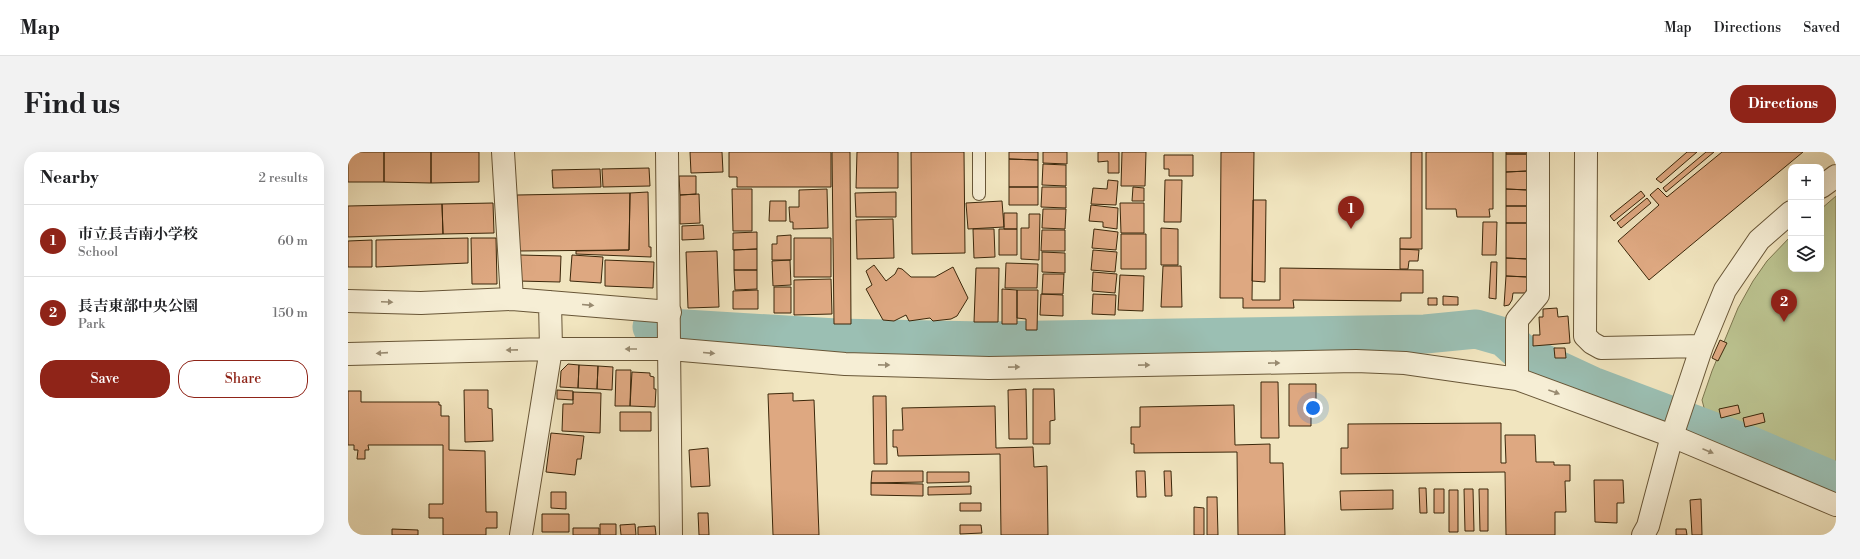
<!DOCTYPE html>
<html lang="en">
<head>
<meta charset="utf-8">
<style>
	:root { --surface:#fff; --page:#f2f2f2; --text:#202124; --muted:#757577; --line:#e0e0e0; --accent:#8f2418 }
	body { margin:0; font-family:"Libre Bodoni","Noto Serif JP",serif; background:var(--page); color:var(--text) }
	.controls { position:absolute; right:12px; top:12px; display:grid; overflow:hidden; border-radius:8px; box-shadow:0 4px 16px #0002 }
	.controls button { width:36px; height:36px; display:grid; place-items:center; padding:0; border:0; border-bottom:1px solid var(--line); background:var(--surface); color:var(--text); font:20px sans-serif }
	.you { position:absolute; left:965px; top:256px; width:14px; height:14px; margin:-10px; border:3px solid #fff; border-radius:50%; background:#1a73e8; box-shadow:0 0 0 6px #1a73e833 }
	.badge { display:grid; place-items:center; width:26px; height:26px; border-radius:50%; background:var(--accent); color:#fff; font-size:13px; font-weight:700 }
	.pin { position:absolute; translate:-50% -33px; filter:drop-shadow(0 1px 2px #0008) }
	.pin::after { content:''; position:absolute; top:21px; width:14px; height:12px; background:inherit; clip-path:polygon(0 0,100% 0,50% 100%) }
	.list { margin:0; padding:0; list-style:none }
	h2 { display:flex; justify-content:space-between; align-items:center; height:52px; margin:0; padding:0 16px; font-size:17px }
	h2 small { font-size:13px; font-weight:400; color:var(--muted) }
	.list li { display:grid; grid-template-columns:26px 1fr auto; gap:12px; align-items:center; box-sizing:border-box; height:72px; padding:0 16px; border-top:1px solid var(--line) }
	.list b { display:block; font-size:15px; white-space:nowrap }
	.list p { margin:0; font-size:13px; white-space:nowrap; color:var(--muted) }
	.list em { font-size:13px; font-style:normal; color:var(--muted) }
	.actions { display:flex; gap:8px; padding:12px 16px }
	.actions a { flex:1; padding:9px 0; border:1px solid var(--accent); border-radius:16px; text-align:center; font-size:14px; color:var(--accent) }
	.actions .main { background:var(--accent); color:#fff }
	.icon { flex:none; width:22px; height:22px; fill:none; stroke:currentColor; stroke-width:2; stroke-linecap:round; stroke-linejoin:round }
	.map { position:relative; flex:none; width:1488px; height:383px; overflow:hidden; border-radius:16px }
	header { display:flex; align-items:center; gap:24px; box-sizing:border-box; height:56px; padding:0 20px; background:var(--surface); border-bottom:1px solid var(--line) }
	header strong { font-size:19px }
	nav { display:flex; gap:22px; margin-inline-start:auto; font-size:14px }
	.intro { display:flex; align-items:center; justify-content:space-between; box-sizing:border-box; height:96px; padding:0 24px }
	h1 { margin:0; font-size:28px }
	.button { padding:10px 18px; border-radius:16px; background:var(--accent); color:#fff; font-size:14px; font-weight:700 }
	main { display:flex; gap:24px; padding:0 24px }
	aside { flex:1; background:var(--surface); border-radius:16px; box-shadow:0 4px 16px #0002 }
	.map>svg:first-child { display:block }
	.green { fill:#bcc491; stroke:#7c764e }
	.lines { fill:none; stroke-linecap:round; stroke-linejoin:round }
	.river { stroke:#9bbfb3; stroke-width:39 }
	.building { fill:#dea881; stroke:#3b270a }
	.service-casing { stroke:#685637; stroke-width:14 }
	.minor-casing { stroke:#685637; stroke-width:24 }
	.tertiary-casing { stroke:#685637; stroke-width:24 }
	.service { stroke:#f6eed5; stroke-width:12 }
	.minor { stroke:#f6eed5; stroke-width:22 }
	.tertiary { stroke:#f6eed5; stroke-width:22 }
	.oneway { fill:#988a70 }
</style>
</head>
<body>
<header>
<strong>Map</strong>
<nav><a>Map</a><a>Directions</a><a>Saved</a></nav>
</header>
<div class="intro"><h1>Find us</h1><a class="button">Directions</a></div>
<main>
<aside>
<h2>Nearby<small>2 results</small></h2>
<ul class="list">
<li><span class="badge">1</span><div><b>市立長吉南小学校</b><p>School</p></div><em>60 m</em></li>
<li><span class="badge">2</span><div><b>長吉東部中央公園</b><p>Park</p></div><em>150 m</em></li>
</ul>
<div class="actions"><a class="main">Save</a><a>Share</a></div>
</aside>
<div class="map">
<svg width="1488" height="383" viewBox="0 0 1488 383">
	<rect width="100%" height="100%" fill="#f1e5bf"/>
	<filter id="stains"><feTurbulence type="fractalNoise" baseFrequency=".005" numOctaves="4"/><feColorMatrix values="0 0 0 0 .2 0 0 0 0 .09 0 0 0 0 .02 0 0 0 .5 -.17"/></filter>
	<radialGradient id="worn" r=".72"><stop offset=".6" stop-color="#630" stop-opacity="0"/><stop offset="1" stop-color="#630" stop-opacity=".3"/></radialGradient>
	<!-- green -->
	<path class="green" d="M1488 44V320L1369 273 1359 267 1354 248 1364 219 1390 156 1405 129 1419 109 1443 84V117H1473V57Z"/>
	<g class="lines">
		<!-- river -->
		<path class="river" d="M304 175 488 186 635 189 1077 182 1128 177 1156 185 1175 202 1244 234 1401 293 1488 330"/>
	</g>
	<!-- building -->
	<path class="building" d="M0 0H36V30H0Z
		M36 0H83V31L36 30Z
		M83 0H131V30L83 31Z
		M342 0H374L375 20 343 21Z
		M381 0H483V35H389V25H381Z
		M484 0H502L503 172H486Z
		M509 0H550V36H508Z
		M563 0H616L617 101 564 102Z
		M661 0H690V8L661 7Z
		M695 0H719V12L695 11Z
		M750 0H771V21H760V9L750 10Z
		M774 0H798L797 34H773Z
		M873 0H906L904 148H932V116L1075 118V141H1053V149L945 148 946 156H895V146H872Z
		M1063 0H1074V97H1052V86H1063Z
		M1078 0H1145V57H1141L1142 65H1109L1108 57H1078Z
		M1158 0H1180V2H1158Z
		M1339 0H1349L1313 31 1308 27Z
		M1358 0H1366L1318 40 1315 36Z
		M1374 0H1455L1301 128 1270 89 1311 53 1302 43 1310 36 1319 45Z
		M1158 2H1180V19L1158 20Z
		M816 3H845V24H821V17H816Z
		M661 7 690 8V35H661Z
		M695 12 718 13V34L694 33Z
		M301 16 302 34 255 35 254 17Z
		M252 17 253 35 205 36 204 18Z
		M1180 19V38L1158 37V20Z
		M331 24H348V42L332 43Z
		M760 28 770 29 768 53 743 52 745 36 759 37Z
		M817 28H834L833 70H816Z
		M661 35H690V53H661Z
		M694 35H718V56L693 55Z
		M785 35 796 36V49H784Z
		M384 37H404V79H385Z
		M479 37 480 76 445 77V70H442L441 55H451V38Z
		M1158 37 1180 38V54H1158Z
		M1293 39 1297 44 1266 69 1262 64Z
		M300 40 301 95H303V105L228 102V99L281 98 282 41Z
		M548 40V65H508L507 41Z
		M282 41 281 98 170 99 169 43Z
		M351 42 352 71 332 72V43Z
		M1299 46 1303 51 1273 76 1269 71Z
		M905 48H918L917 130 904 129Z
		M422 49H438V69H421Z
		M654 49 656 75 620 77 618 51Z
		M145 51 146 81 95 82 94 52Z
		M772 51H796V81H773Z
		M94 52 95 82 0 85V54Z
		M743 53 770 56 769 77 755 75V70L741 69Z
		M1158 54H1180V71H1158Z
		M695 57H718L717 77 694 76Z
		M656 61H669V77H656Z
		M681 62H692L691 108 673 107V76H681Z
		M545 67 546 106 509 107 508 68Z
		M1135 70H1149L1148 103H1134Z
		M1158 71H1180V107L1158 106Z
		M355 73 356 87 334 88V74Z
		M813 76 830 77V113H813Z
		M625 77H646L647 105 626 106Z
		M651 77H669V103H651Z
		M746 77 770 80 768 98 744 96Z
		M694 78H717V99H693Z
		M409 80V97L385 98V81Z
		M773 82H798V117H773Z
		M443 83V108H424V92H429V84Z
		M120 86V111L28 115V88Z
		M123 86H148L149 132H124Z
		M446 86H483V125H446Z
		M24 88V115H0V89Z
		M409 97V118H386V98Z
		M1052 97 1071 98 1070 109H1061L1060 117H1052Z
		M745 98 769 100 767 120 743 118Z
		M369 99 371 155 340 156 338 100Z
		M694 100 717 101V121L694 120Z
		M171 103 213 104 212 130 170 129Z
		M224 103 255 105 253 131 222 129Z
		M1158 106 1180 107V125L1158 124Z
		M257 108 306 110 305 136 257 134Z
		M442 108 443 133 425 134 424 109Z
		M1143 110H1149L1148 147 1141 146Z
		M658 111 690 112 689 136H657Z
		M526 113 538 129 547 122 550 116 554 117 563 125H587L605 115 620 146 609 164 603 167 585 169 582 166 561 169 558 163 546 169 535 168 518 137 524 133 518 119Z
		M815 114H833L834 155H813Z
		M628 116H651L650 170H626Z
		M386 118H409V137L387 138Z
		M745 120 769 122 767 141 744 139Z
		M695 122H716L715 142H694Z
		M772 123 796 124 795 159 770 158Z
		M1158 124 1180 125 1178 141H1165L1164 148 1161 153 1156 154Z
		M483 127 484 162 446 163V128Z
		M426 135H443V161H426Z
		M654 137 669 138V172H654Z
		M410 138V157H385V139Z
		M669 138H690L689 178H678V167L669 166Z
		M693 142 715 143V164L692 163Z
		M745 142 768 143 767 163 744 162Z
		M1095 144 1110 145V153H1095Z
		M1080 146H1089V153H1080Z
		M1209 156 1210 165 1220 164 1222 191 1185 194V183H1192L1191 165H1195V157Z
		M1372 188 1379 191 1370 209 1364 206Z
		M1206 196H1217L1218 206H1207Z
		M220 212 231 213 230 236 212 235 213 219Z
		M231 213 250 214 249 237 230 236Z
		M250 214 265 215 264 238 249 237Z
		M268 218H283L282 254H267Z
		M284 220 302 221V224L306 225V237H308L307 255 282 254Z
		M913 230H930L931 286H913Z
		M941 232H968V252H963V274H941Z
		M678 237 679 287H661L660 238Z
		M685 237H706L707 268 702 269V292H685Z
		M116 238H140V256L144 257 145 289 117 290Z
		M209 238 225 239V248L209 247Z
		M0 239H13V250H91V253H93V264H101V298L137 299 138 360H149V376H138V383H95V366H81V352H95V293H20L21 298H17V307H9L10 298H6V293H0Z
		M225 240 253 241 252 281 214 279 215 252H225Z
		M445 241V249L466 248 471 383H425L420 242Z
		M525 244H538L539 312H526Z
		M886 253 887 293 922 292V311H935L937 383H890L889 300 786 301V292H783V275H792V255Z
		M1390 253 1392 261 1373 266 1371 257Z
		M647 254 648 296 685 295 686 315 699 314 700 383H653L652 302 550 304 549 295H545V278H555L554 256Z
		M272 260H303V279H272Z
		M1415 261 1417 270 1397 275 1395 266Z
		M1153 271V311H1158L1157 283H1187L1188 310H1206V313H1222V329H1217L1218 360H1207V383H1158L1157 320 993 322V296H1000V272Z
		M203 281 236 284 233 307H229L227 323 198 320Z
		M360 296 362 334 343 335 341 298Z
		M524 319H575V330L523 331Z
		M788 319H797L798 345H789Z
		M816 319H823L824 344H817Z
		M579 320H621V330L579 331Z
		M1246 328H1275L1276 351H1269V371L1247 370Z
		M523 331 575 332V344L523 343Z
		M623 334V342L580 343V335Z
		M1071 336H1078L1079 361H1072Z
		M1086 337H1096V361H1086Z
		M1116 337H1125L1126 379H1117Z
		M1131 337H1140V379H1132Z
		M1045 338V357L993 358 992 339Z
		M1101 338H1110V380H1101Z
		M203 340H218V357L203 356Z
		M859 345H869L870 383H859Z
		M1353 347 1354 383H1344L1342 348Z
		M612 351H633V359H612Z
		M846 355 856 356V383H846Z
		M350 361H360L361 383H351Z
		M194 362H221V380H194Z
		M252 372H268V383H252Z
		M287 372 288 383H273L272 373Z
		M612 373H633L634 381 612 382Z
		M307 374 308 383H290V375Z
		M225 376H251V383H225Z
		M44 377 70 378V383H44Z
		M1328 377H1338L1339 383H1328Z"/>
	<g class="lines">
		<defs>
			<path id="service" d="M631 42V0"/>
			<path id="minor" d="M155 0 164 147
				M0 149 73 151 164 147 322 160
				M0 202 203 197H322L497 212 641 216 1008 209 1057 211 1169 227 1324 284 1488 353
				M1169 227V168L1190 143V0
				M173 383 203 197 202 150"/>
			<path id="tertiary" d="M319 0 323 383
				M1238 0 1237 184 1244 191 1253 196 1354 194
				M1473 35 1488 24
				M1295 383 1300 374 1324 284 1354 194 1377 138 1411 88 1443 60"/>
		</defs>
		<!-- service casing -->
		<use href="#service" class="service-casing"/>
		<!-- minor casing -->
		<use href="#minor" class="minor-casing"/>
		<!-- tertiary casing -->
		<use href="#tertiary" class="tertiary-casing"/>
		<!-- service -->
		<use href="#service" class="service"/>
		<!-- minor -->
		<use href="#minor" class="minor"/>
		<!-- tertiary -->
		<use href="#tertiary" class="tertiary"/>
	</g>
	<!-- one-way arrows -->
	<defs><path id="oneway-solid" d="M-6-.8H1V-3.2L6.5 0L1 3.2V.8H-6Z"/></defs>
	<g class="oneway">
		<use href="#oneway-solid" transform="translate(39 150) rotate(2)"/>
		<use href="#oneway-solid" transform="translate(240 153) rotate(5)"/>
		<use href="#oneway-solid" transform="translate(283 197) rotate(-180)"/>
		<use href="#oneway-solid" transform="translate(164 198) rotate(179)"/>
		<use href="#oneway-solid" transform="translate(34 201) rotate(176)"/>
		<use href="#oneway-solid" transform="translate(361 201) rotate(5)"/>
		<use href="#oneway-solid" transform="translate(926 211) rotate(-1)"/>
		<use href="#oneway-solid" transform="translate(536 213) rotate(1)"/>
		<use href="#oneway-solid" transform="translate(796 213) rotate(-1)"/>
		<use href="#oneway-solid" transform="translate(666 215) rotate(-1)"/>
		<use href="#oneway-solid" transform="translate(1206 240) rotate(20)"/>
		<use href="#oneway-solid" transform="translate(1360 299) rotate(23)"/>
	</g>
	<rect width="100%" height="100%" filter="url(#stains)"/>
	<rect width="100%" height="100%" fill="url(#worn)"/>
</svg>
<div class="controls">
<button>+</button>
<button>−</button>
<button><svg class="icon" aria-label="layers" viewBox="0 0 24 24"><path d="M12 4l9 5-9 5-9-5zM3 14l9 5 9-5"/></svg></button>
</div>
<div class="you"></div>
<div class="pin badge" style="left:1003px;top:77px">1</div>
<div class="pin badge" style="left:1436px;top:170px">2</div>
</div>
</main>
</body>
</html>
